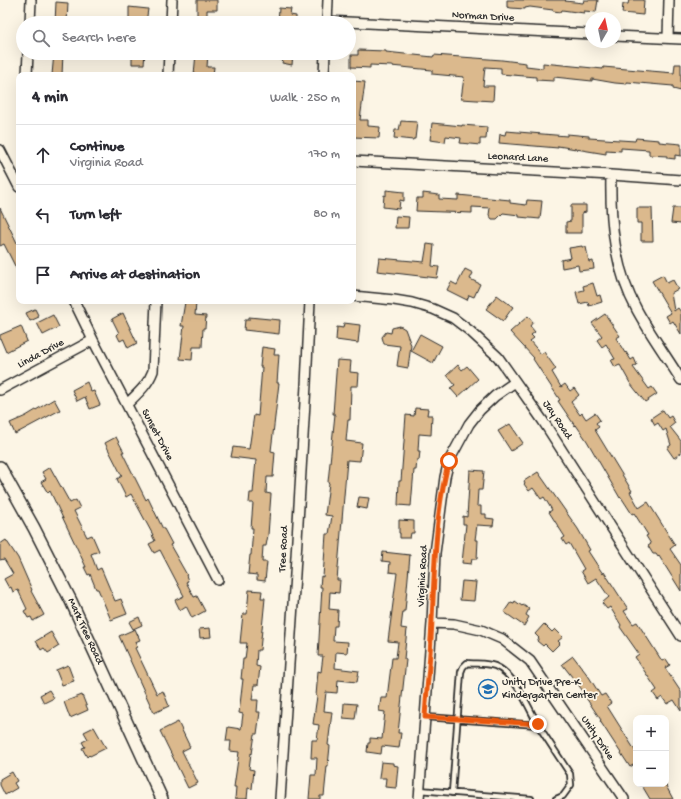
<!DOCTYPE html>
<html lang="en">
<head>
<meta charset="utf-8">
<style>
	:root { --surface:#fff; --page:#f7f7f7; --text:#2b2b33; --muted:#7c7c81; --line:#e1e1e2 }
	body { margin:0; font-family:"Gochi Hand",sans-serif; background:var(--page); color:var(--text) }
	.controls { position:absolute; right:12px; bottom:12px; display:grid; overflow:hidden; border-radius:8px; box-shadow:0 4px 16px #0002 }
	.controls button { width:36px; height:36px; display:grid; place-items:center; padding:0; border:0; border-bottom:1px solid var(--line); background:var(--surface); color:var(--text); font:20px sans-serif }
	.compass { position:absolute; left:585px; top:12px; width:36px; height:36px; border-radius:50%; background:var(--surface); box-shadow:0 4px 16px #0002; rotate:9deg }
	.stop { position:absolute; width:12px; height:12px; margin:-9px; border:3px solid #ea580c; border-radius:50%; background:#fff }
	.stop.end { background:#ea580c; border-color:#fff; box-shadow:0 1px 4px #0008 }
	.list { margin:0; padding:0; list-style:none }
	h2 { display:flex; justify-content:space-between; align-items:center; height:52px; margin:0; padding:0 16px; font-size:17px }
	h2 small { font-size:13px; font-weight:400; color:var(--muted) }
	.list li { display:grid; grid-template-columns:26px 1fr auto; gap:12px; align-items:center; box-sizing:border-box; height:60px; padding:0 16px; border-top:1px solid var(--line) }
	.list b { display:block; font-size:15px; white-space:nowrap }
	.list p { margin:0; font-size:13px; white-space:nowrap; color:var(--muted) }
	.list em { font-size:13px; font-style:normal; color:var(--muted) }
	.icon { flex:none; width:22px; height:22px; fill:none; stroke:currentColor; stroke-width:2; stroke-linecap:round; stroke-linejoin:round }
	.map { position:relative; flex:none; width:681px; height:799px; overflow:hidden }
	.search { position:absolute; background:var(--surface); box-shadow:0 4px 16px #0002; left:16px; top:16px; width:340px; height:44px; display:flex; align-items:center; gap:10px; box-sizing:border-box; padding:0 14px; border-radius:22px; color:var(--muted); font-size:15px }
	.panel { position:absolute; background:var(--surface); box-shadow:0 4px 16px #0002; left:16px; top:72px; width:340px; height:232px; border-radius:8px }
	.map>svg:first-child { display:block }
	.building { fill:#dbb98d; stroke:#2b2b2b }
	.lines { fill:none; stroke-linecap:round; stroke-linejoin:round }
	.service-casing { stroke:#2b2b2b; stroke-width:8 }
	.minor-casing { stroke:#2b2b2b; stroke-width:12 }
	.tertiary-casing { stroke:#2b2b2b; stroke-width:14 }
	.service { stroke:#fcf5e5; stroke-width:4.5 }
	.minor { stroke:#fcf5e5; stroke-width:9 }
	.tertiary { stroke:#fcf5e5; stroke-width:11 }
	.route { stroke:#ea580c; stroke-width:5 }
	.labels { text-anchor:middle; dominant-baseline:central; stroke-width:3.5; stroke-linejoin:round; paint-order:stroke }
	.street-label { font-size:11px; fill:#2b2b2b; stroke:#fcf5e5 }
	.poi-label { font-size:11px; fill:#2b2b2b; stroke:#fcf5e5; text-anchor:start }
</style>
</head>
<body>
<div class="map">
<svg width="681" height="799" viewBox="0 0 681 799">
	<rect width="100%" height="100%" fill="#fcf5e5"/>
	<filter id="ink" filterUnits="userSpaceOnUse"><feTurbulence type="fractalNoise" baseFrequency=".025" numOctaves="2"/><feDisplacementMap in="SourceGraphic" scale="8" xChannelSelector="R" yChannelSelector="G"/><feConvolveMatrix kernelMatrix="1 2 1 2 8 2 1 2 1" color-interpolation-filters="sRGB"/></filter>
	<g filter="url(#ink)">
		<!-- building -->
		<path class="building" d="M197 0H217V10H207V17H197Z
			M507 0H566L565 1 583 3 584 0H598L596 12 584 11V13L562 10 561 12 553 11V10L530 7 525 8V9L511 8 507 7Z
			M629 0H644L643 15 622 13 623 4H628Z
			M56 2 68 3 67 23H55Z
			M129 7 148 9 146 23H129Z
			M279 8 291 9 290 15 296 16V23H278Z
			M358 50 386 51V52L433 57 434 55 502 60 526 63V66L543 68V63L603 69V67L674 73 675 64H681V91L673 89V86L627 82V84L615 83 592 79V81L554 77V81L536 80V77L501 74V68L485 67 483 86H494L493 101 461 99 464 77 432 74V70L391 66 370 65V68L351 67V55H358Z
			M54 53H63L62 75H52Z
			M132 53H145L144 64H132Z
			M196 53H208L207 67H214L213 75H194Z
			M267 53H293L292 65 282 63 283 60 267 58Z
			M353 81 365 82 360 120H368V126L380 127 379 138 353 137Z
			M401 121 417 122 415 139H413V140L394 138 395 130H399Z
			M432 123 462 126V125L487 127 486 139H480V145L460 143 461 138 446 136 445 142 430 140Z
			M506 131 567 136V134L589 136V138L635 141 636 138 659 140V142L681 144V156L675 155V159L667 158V156L649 155V150L621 148V151L606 150V154L558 146V148L499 143 500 134 505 135Z
			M386 190 404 192V201L400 200 399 209 383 207 384 195 386 196Z
			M423 193 439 195V199L458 200V195L510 200V203L526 205 527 200 542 201 540 219 519 217V215L503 213 497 219H492L489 215 490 208 472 207V213L416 211 417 198H423Z
			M571 205H586V212L582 213V233H566V222L571 221Z
			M0 208 19 247V274L4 244 0 246Z
			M637 208H652L653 241H641V223H637Z
			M673 208H681V224L671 223Z
			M396 216 409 217 408 228H395Z
			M427 244 434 245 432 266 439 267 437 278 377 271 379 258 424 262Z
			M582 246V247H586L589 262 593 261 594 269 579 271 578 265 562 268 561 260 571 258 569 248Z
			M465 269 473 273 470 279 480 284 474 297 469 295 467 300 447 290 451 282 457 285Z
			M663 275 667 283 673 280 678 289 671 293 674 311 678 308 681 312V334L673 321 670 323 666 316 671 313 652 281Z
			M593 283 597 296 600 295 602 302 589 306 588 302 579 304 576 292 584 290 583 286Z
			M497 295 513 307 503 321 486 309Z
			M185 302 196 303 195 315 206 316 205 328H203L202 347H193L192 360 180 359 184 326H181Z
			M35 309 39 317 30 321 26 313Z
			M123 313 137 343 128 348 124 339 120 341 117 335 119 333 112 319Z
			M605 314 620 336 616 338 625 353 626 352 631 360 634 358 637 365 633 367 649 389 652 387 657 394 645 402 630 383 620 365 615 367 611 360 615 359 606 344 602 347 597 340 602 336 592 323Z
			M53 315 59 327 43 335 37 323Z
			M528 316 533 322 530 326 535 332 531 335 534 338 530 341 541 354 544 352 556 369 552 372 561 387 565 384 570 391 574 388 579 395 571 402 580 415 582 413 586 419 595 413 600 420 596 423 599 427 595 430 632 491 630 492 639 508 648 502 675 545 670 549 681 565V591L659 556 658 557 656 554H653L648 546 651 544 646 536 648 535 634 513 632 514 621 497 620 498 587 441 576 425 575 426 558 401 560 400 533 359 534 358 510 332Z
			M249 317 280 320 279 334 244 330 245 320H249Z
			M344 323 360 325 358 343 336 340 337 327 343 328Z
			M21 326 27 341 6 352 0 338V335Z
			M400 326 405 329 411 345 408 368 397 366 400 346 384 344 382 337 386 332 391 333 392 328Z
			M420 334 442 346 433 363 411 351Z
			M262 347 275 349 274 355H279L277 383H279L271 451 275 452 273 477H267L266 493 271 494 268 535 266 546H263L262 562H267L265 581 257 580V575L248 574 250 555H251L253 528H251L253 503H249L250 493H253L256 460 231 457 233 447 249 449 254 415 258 416 262 367H260Z
			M337 360 351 361 350 372 359 373 358 386H351L350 420H348L346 441 362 443 360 461 347 460 337 580H340L339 593 330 592 329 609 338 610 337 626H334L333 641 348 642 347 653 336 652 335 668 359 671 357 682 338 680 337 693 326 692 324 711 332 712 328 745 330 746 328 766H327L324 796H320V799H309L311 775H316L317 758H311L312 740H317L319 725 313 724 317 696H316L318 671 321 672 323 656H318L322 587H320L321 576 323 577 326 534H329L332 516 325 515 329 483 328 482 335 414H333Z
			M458 365 462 370 467 366 478 379 458 397 450 388 455 385 447 375Z
			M87 382 91 392 94 391 100 405 90 409 85 397 77 401 72 390Z
			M54 399 60 410 15 434 10 423 26 416Z
			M415 408 428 409 427 415H432L431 435 419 434 418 451H420L419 460H417L416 470H414L411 506 398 505 399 481H401L406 415 414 416Z
			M663 410 668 418 671 416 675 423 670 427 681 441V453L674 458 667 448 671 445 666 429 663 431 658 423 655 425 651 418Z
			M510 424 523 443 511 451 498 431Z
			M116 437 124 452H122L146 500 148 498 163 529H164L172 544 170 545 187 575H186L188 581 186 582 194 597 197 596 205 611 192 618 186 606 180 610 175 600 184 596 160 550 154 553 149 544 155 541 152 535H153L131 494 126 497 117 479 122 476 105 443Z
			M50 467 70 503 76 500 80 508 74 511 87 537 92 535 99 551 91 554 97 570 101 568 115 601 121 599 127 614 111 620 98 589H96L90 574 88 575 84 567H86L50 491 48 493 41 482 46 479 42 472Z
			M470 470 484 471 482 490H478L477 506H481V514H486V518L494 519 493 526 477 525 475 540H478L477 559H472L471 564 462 563 466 524H463V516L467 517Z
			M538 472 578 529 590 550 588 551 603 574 604 572 628 609 624 611 633 624 637 622 662 661 666 659 670 665 665 668 681 692V711L674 700 667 704 662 697 658 700 653 693 657 690 635 657 639 654 620 627 621 625 610 607 607 609 602 603 609 597 596 578 588 583 581 571 584 569 569 543 566 545 562 539 565 537 549 512 552 510 544 497 541 499 533 488 529 491 524 484 525 483 524 481Z
			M359 497 369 498 367 509 357 507Z
			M399 520 414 521V533H411L410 538H400V533H399Z
			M6 540 18 558 32 590 31 591 44 615 33 621 31 617 28 618 24 611 27 609 18 590 13 592 11 587 9 588 4 579 13 574 4 559 0 560V544Z
			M383 552 410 555 405 611H403L401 628 407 629 404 659 406 660 398 733H401L399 748 382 746 381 754 367 752 368 743H370V738L382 739 385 712 379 711 381 698H387L392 658H396L398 642 388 641 397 573 389 572 390 562 382 561Z
			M462 581 476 582 474 601 460 600Z
			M249 590 262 591 261 598H265L260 650H257L256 666 260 667 258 685H254L252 700H258L257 712H260L257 734H255L252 754 251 753 249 769 254 770 252 789 248 788 247 799H235L236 787H234L239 752 230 751 231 741H226L228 727 241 729 243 714 239 713 243 679H241L243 659H245L247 643H240L243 614H247Z
			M515 601 522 606 523 605 529 609 526 615 529 617 524 626 504 612 511 602 514 603Z
			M139 617 142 625 133 629 129 622Z
			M544 624 552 632 555 629 563 637 558 641 560 643 552 651 545 644 543 646 537 641 539 638 535 634Z
			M210 628 211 637 200 638 199 629Z
			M135 629 140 640 135 642 137 647 135 648 157 694 163 691 169 706 154 713 119 636Z
			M51 632 59 646 48 653 44 648 41 650 36 641Z
			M573 656 589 677 601 696 605 694 611 703 607 706 636 752V763L630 767 600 721 601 720 582 692 583 691 562 664Z
			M68 665 74 681 62 685 56 670Z
			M49 690 54 698 44 703 40 695Z
			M82 695 88 710 70 718 64 702Z
			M344 703 357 704 355 719 343 718Z
			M178 722 190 747 182 751 198 783 188 788 160 731Z
			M94 727 106 748 90 756 89 755 87 757 82 748 85 747 82 742 88 739 84 732Z
			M381 762 393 763V765L398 766 396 788 385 787 386 778H379Z
			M12 772 17 781 14 783 17 788 5 795 0 785V779Z
			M641 784H665L673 799H650Z"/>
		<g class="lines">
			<defs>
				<path id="service" d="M425 717 538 725 570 774 571 785 563 796 556 799
					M419 790 531 799
					M452 793 461 672 463 667 467 663C475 664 487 663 495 666 515 674 528 706 538 725"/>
				<path id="minor" d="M327 21 591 34
					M30 23 31 0
					M171 23 172 0
					M327 23 328 0
					M615 36 681 39
					M668 38 669 0
					M27 75 28 53
					M168 75 169 53
					M324 75 325 53
					M0 150 19 187
					M353 161 611 175 681 180
					M611 175C610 221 614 268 637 310 650 334 667 357 681 380
					M353 296 394 300 412 303 433 309 453 318 470 331 498 357 543 421 681 636
					M74 301 93 340 218 580
					M0 390 93 340
					M127 404C137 394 148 385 153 371L156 301
					M432 623 454 624 481 630 502 639 530 661 624 799
					M280 799 295 574 306 385 310 301
					M419 799 432 623 435 553 445 477 449 461 469 424 480 410 495 396 515 382"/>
				<g id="tertiary">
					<path id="s1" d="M0 467 34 528 71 601 162 799"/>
				</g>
			</defs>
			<!-- service casing -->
			<use href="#service" class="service-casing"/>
			<!-- minor casing -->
			<use href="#minor" class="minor-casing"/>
			<!-- tertiary casing -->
			<use href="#tertiary" class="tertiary-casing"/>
			<!-- service -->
			<use href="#service" class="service"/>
			<!-- minor -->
			<use href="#minor" class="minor"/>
			<!-- tertiary -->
			<use href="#tertiary" class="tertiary"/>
		</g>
	</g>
	<g class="lines" filter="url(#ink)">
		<!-- route -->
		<path class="route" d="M449 461C435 511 435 566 432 619 431 651 427 684 425 717L538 724"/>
	</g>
	<!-- icons -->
	<defs>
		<symbol id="school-ring" viewBox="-11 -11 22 22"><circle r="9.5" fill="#fcf5e5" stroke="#1f6fb2" stroke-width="1.5"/><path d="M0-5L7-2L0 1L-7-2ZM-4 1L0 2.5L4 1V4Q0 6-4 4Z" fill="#1f6fb2"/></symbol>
	</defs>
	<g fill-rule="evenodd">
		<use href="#school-ring" x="477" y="678" width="22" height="22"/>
	</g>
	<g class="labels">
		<!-- street labels -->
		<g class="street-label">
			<text transform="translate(483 17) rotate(3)">Norman Drive</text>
			<text transform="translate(518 158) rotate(3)">Leonard Lane</text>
			<text transform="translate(41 354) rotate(-28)">Linda Drive</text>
			<text transform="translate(557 420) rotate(56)">Jay Road</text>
			<text transform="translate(157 435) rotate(62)">Sunset Drive</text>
			<text transform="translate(284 549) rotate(-87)">Tree Road</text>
			<text transform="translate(423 576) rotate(-87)">Virginia Road</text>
			<text stroke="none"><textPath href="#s1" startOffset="185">Mark Tree Road</textPath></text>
			<text transform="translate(597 738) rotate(56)">Unity Drive</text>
		</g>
		<!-- poi labels -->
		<g class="poi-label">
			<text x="502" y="683">Unity Drive Pre-K<tspan x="502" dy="13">Kindergarten Center</tspan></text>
		</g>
	</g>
</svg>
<div class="controls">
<button>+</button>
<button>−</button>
</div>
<svg class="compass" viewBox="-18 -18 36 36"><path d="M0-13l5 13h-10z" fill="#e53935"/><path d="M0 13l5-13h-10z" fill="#7c7c81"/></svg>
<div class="stop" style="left:449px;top:461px"></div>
<div class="stop end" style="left:538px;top:724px"></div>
<div class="search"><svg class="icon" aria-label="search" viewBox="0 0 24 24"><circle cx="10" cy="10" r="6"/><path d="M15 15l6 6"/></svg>Search here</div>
<section class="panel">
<h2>4 min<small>Walk · 250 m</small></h2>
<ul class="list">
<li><svg class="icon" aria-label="ahead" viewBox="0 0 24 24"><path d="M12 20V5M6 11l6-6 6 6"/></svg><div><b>Continue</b><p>Virginia Road</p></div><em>170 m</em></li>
<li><svg class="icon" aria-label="left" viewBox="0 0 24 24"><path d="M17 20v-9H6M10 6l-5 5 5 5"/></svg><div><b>Turn left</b></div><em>80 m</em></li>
<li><svg class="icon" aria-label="arrive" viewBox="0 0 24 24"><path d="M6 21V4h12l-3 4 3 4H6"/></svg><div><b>Arrive at destination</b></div></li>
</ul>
</section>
</div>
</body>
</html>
